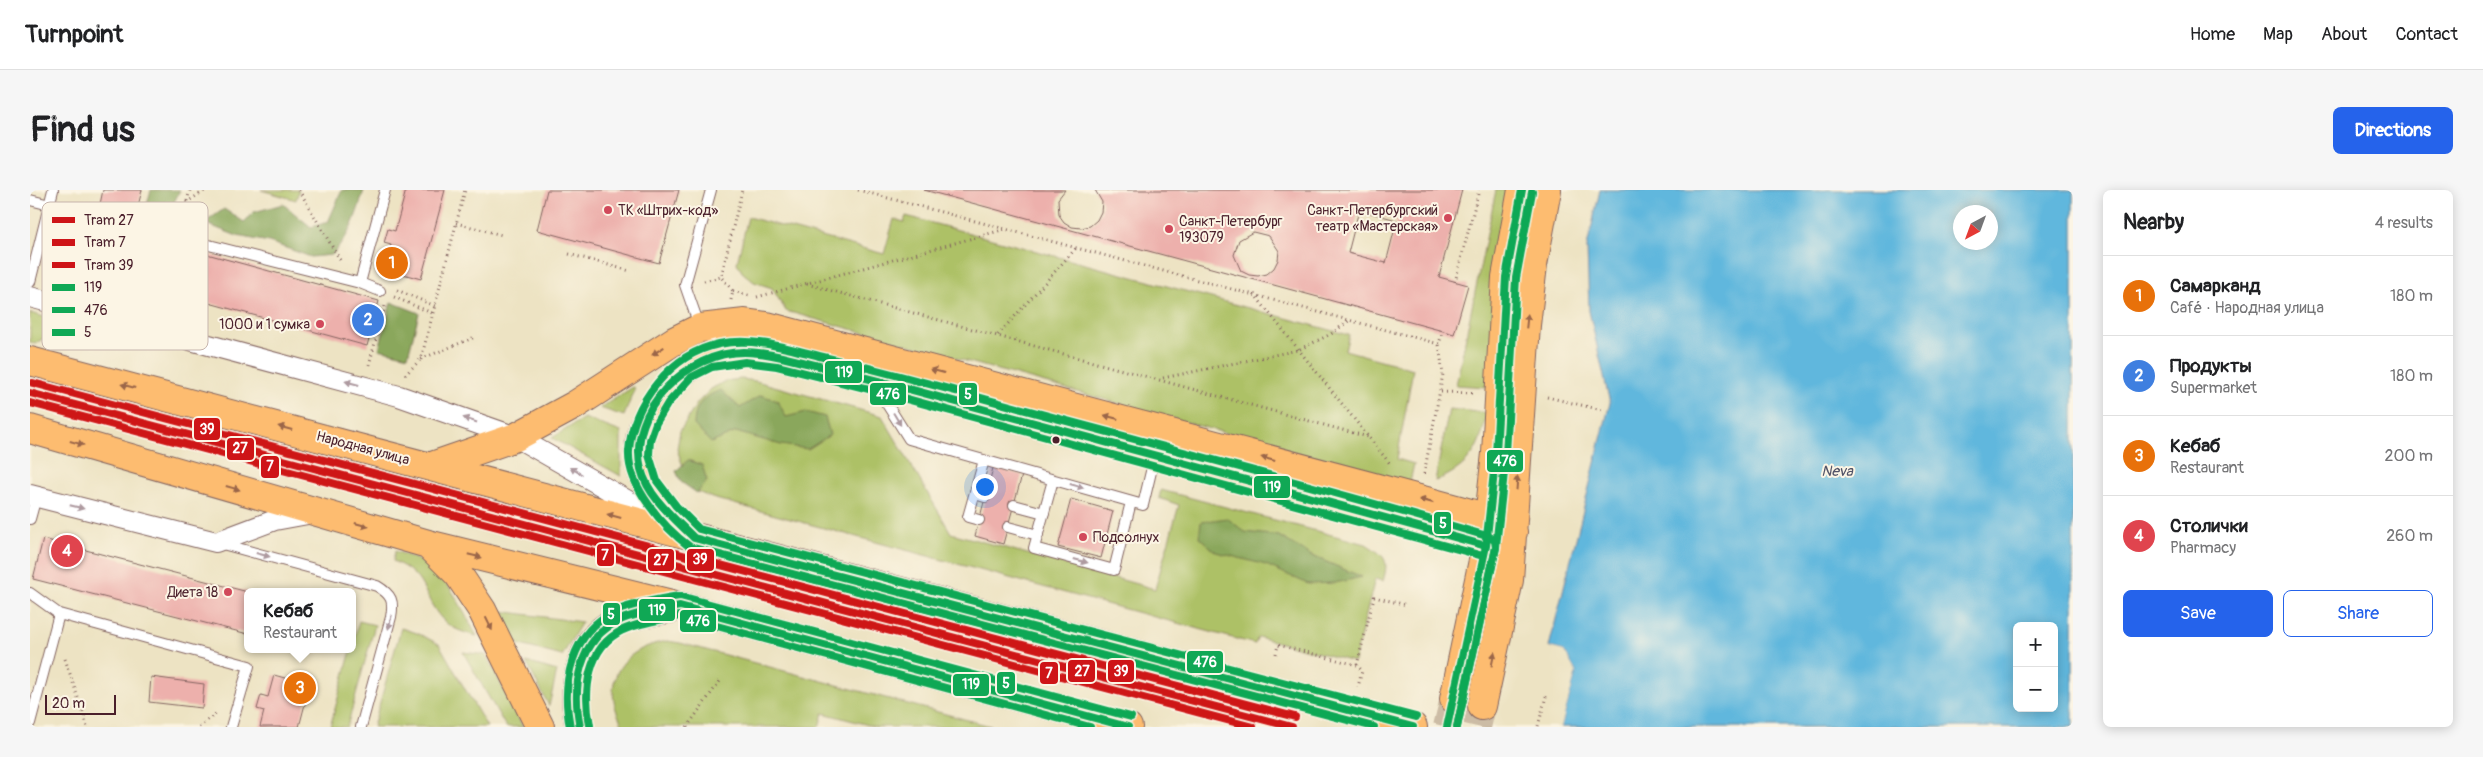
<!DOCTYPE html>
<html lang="en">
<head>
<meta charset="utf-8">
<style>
	:root { --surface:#fff; --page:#f6f6f6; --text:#202124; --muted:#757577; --line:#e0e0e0; --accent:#2563eb }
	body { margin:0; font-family:Pangolin,sans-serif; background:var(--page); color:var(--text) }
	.controls { position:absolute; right:15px; bottom:15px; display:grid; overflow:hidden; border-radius:8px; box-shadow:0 2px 12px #0003 }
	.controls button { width:45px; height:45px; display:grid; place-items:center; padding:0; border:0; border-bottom:1px solid var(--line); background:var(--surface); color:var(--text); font:25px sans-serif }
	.compass { position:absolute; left:1923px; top:15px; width:45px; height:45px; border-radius:50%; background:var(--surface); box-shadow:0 2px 12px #0003; rotate:221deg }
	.scale { position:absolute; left:15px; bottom:12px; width:71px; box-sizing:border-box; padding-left:5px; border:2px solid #4a1f2b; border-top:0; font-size:14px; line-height:18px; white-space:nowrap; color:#4a1f2b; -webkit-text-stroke:4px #fcf5e5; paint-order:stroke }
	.you { position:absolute; left:954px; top:296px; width:18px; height:18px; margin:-12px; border:4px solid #fff; border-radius:50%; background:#1a73e8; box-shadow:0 0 0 8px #1a73e833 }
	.badge { display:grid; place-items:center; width:32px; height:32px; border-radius:50%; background:var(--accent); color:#fff; font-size:16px; font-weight:700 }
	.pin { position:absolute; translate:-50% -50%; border:2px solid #fff; box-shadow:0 1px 5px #0006 }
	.popup { position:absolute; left:214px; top:398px; width:112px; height:65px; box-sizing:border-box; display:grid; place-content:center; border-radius:8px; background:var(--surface); filter:drop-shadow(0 1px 4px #0005); font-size:16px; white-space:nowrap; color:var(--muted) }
	.popup b { font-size:19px; color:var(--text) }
	.popup::after { content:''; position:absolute; left:50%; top:100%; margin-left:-10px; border:10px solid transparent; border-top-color:var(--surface) }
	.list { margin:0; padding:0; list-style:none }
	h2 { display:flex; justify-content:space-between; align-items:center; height:65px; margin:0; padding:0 20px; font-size:21px }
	h2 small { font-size:16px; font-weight:400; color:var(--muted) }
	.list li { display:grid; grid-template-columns:32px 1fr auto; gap:15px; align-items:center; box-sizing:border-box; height:80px; padding:0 20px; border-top:1px solid var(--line) }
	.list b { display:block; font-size:19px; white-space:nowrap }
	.list p { margin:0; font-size:16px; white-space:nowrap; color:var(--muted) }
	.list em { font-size:16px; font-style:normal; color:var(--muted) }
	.actions { display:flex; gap:10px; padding:15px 20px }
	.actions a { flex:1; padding:11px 0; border:1px solid var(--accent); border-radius:8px; text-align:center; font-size:18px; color:var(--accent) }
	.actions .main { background:var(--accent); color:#fff }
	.map { position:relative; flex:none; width:2043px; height:537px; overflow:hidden; border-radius:8px }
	header { display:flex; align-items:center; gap:30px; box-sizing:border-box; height:70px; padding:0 25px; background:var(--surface); border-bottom:1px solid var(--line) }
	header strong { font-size:24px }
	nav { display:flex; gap:28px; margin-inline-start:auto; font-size:18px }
	.intro { display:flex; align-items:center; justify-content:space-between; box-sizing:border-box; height:120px; padding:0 30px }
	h1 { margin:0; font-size:35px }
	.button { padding:12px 22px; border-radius:8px; background:var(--accent); color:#fff; font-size:18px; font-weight:700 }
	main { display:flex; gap:30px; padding:0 30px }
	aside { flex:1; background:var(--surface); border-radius:8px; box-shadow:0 2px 12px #0003 }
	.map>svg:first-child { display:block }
	.green { fill:#adc166; stroke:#7c7048 }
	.forest { fill:#8aa75b; stroke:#6a6343 }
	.water { fill:#60b7dd; stroke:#556b84; fill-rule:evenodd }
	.pier { fill:#ede3c3 }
	.building { fill:#edb0ac; fill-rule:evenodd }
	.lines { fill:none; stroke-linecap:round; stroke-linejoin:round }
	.primary-tunnel { stroke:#ccbca5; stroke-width:28; stroke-dasharray:28 14; stroke-linecap:butt }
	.lane-casing { stroke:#836460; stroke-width:12 }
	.street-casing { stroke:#836460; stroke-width:22 }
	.primary-casing { stroke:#836460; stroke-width:30 }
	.path { stroke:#836460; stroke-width:3; stroke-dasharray:1 4; stroke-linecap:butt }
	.lane { stroke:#fff; stroke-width:10 }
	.street { stroke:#fff; stroke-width:20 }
	.primary { stroke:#fdbc70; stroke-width:28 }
	.bus-1-casing { stroke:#fcf5e5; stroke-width:11 }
	.bus-2-casing { stroke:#fcf5e5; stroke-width:11 }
	.bus-3-casing { stroke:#fcf5e5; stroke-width:11 }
	.bus-1 { stroke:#10a855; stroke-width:8 }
	.bus-2 { stroke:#10a855; stroke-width:8 }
	.bus-3 { stroke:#10a855; stroke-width:8 }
	.tram-1-casing { stroke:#fcf5e5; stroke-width:11 }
	.tram-2-casing { stroke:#fcf5e5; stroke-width:11 }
	.tram-3-casing { stroke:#fcf5e5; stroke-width:11 }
	.tram-1 { stroke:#ce1417; stroke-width:8 }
	.tram-2 { stroke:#ce1417; stroke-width:8 }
	.tram-3 { stroke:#ce1417; stroke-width:8 }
	.oneway { fill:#9b664a }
	.oneway2 { fill:#ae9aa0 }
	.poi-dot { fill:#d1495b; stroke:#fcf5e5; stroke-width:2 }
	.bus-dot { fill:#4a1f2b; stroke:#fcf5e5; stroke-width:2 }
	.labels { text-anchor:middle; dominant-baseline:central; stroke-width:4; stroke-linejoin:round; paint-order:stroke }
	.poi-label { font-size:14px; fill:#4a1f2b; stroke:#fcf5e5; text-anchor:start }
	.street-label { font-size:14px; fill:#4a1f2b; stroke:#fcf5e5 }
	.water-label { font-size:15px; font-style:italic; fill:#525469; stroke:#fcf5e5 }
	.key { fill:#fcf5e5; stroke:#c7b5ad; stroke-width:1 }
	.key-label { font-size:14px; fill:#4a1f2b }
	.line-badge { stroke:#fcf5e5; stroke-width:2 }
	.badge-label { font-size:14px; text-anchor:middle; font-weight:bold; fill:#fff }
</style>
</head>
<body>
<header>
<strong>Turnpoint</strong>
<nav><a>Home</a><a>Map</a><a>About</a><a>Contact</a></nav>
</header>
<div class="intro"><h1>Find us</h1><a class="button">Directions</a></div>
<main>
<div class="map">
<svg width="2043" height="537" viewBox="0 0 2043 537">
	<rect width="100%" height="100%" fill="#fcf5e5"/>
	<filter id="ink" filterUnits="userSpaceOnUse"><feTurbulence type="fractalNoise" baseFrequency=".02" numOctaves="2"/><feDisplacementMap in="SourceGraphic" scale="10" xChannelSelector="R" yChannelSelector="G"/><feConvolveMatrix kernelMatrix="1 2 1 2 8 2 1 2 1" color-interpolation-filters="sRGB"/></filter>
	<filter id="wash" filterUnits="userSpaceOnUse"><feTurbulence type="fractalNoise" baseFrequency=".0096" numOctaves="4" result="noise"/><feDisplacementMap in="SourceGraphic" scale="20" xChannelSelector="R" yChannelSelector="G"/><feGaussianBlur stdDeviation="1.12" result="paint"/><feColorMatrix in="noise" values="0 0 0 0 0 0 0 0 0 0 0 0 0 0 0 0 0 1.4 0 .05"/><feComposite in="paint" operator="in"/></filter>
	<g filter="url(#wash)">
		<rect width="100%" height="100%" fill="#ede3c3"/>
		<!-- green -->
		<path class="green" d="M231 0H269L266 10Z
			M1466 0H1482L1457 197 1426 195Z
			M876 26 1319 145 1315 160 1383 179 1367 269 1384 274 1380 292 1364 290 756 121 742 98 724 92 712 82 707 73 718 27 854 64 864 29 874 32Z
			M0 123 36 133 5 154 0 152Z
			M711 189 726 191 852 226 921 343 1125 399 1149 315 1129 308 1131 300 1336 354C1354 366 1360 368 1353 391L1345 389 1324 472 1228 447 1225 454 682 308 668 302 658 291 647 259 650 241 668 212 681 199 695 191Z
			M603 197 605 198 594 226 570 218Z
			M1419 219 1457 223C1450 259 1440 277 1405 291Z
			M554 228 591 242V286L522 248Z
			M365 361C417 377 422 402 447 446 435 443 421 439 412 429 391 405 398 386 363 371Z
			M470 421 552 432 532 466 487 454Z
			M329 431 345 435 317 537H300Z
			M371 438 387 443 409 454 457 537H343Z
			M637 451 650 453 964 537H846L793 523 789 537H594C569 494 589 459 637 451Z
			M433 462 456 465 493 537H476Z
			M496 472 527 481 519 516Z"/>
		<!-- forest -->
		<path class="forest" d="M121 0H150L137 27 120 23 117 14Z
			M312 0H334C326 27 321 44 302 65L281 67 239 52 207 46 174 33 194 19 214 32 224 22 253 14 281 37 298 32Z
			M361 112 389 123 378 166 349 159Z
			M691 200 710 218 731 205 748 211 756 227 776 222 795 227 800 245 778 259 751 255 706 242 681 253 664 235C665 214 673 207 691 200Z
			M658 270 672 275 677 291 667 303 651 292 646 281Z
			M1197 328 1215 342 1249 346 1280 365 1332 387 1305 393 1278 394 1236 375 1186 362 1169 347 1171 332Z"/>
		<!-- water -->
		<path class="water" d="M1570 0H2043V537H1531L1546 482 1534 461 1519 457 1580 213 1559 121 1557 57ZM1930 22H1960V52H1930ZM1987 436H2024V518H1987Z"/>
		<!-- pier -->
		<path class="pier" d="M1519 457 1534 461 1546 482 1531 537H1528L1543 483 1533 463 1519 460Z"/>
		<g id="blocks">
			<!-- building -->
			<path class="building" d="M73 0H112L105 28 69 19Z
				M376 0H415L391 89 355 79 361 55 354 53 358 39 365 41Z
				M517 0H649L629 73 507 40Z
				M894 0H1035L1028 9 1029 25 1034 32 1042 37 1051 38 1060 36 1067 30 1071 22 1072 12 1065 0H1432L1409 87 1438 95 1424 144ZM1329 20 1367 30 1356 73 1318 63ZM1223 42 1239 46 1249 61 1248 70 1244 78 1237 84 1228 86 1219 85 1211 81 1204 65 1209 50Z
				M100 43 349 111 337 156 87 88Z
				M963 278 992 285 973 354 945 346Z
				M1041 309 1083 321 1071 368 1028 357Z
				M13 349 218 402V444L3 389Z
				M244 485 280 495 269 537H230L234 521 227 519 231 505 238 507Z
				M121 487 174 494 172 518 119 512Z"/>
		</g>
	</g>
	<g filter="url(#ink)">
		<use href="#blocks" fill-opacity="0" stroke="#836460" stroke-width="1"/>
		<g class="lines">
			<!-- primary-tunnel -->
			<path class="primary-tunnel" d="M1417 537 1424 509
				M1447 537 1452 516"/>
			<defs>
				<path id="lane" d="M0 10 330 93 350 101
					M0 92 23 0
					M330 93 355 0
					M670 138 655 95 681 0
					M845 195 879 249 1113 315 1125 265
					M1023 290 1004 358 1084 380 1101 312
					M945 304 955 307
					M984 315 1014 323
					M0 329 6 307
					M949 330 938 327 954 270
					M978 337 1008 345
					M189 353 347 396C362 405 364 411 361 427L331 537
					M0 403 29 424
					M0 533 29 424 219 476 201 537"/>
				<path id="street" d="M0 107 369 206 486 247 635 332
					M0 305 186 352 245 330 283 323"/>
				<path id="primary" d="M0 171 1383 537
					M0 239 398 354 650 416 1098 537
					M402 276 486 247 545 215 644 151 670 138 715 133 737 136 1389 309 1459 328 1483 342
					M663 347C628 313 592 281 617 228 632 198 654 174 688 164 720 155 758 169 790 176 832 186 873 197 915 208 1025 238 1136 268 1246 298 1316 317 1386 336 1456 356
					M399 355 428 384 452 420 510 537
					M1424 509 1456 356 1466 263 1476 87 1492 0
					M1452 516 1479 390 1496 135 1503 75 1517 0
					M550 537C541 502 548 452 583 433 601 424 624 422 643 418"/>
			</defs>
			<!-- lane casing -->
			<use href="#lane" class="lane-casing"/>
			<!-- street casing -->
			<use href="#street" class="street-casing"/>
			<!-- primary casing -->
			<use href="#primary" class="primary-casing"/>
			<!-- path -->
			<path class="path" d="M269 0 310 70
				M828 0 1409 154 1413 140
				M157 11 160 0
				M145 29 157 12 176 0
				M426 33 472 45
				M539 64 600 81
				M674 91 691 87
				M1425 92 1449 0
				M777 94 1338 247
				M367 100 405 116
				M703 101 721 106
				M1224 104 1361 275
				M364 107 402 123
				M727 107 976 39
				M701 110 703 101 691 87 712 0
				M968 145 1047 57
				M391 169 445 147
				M339 175 355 116
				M375 185 391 169 435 0
				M1133 188 1268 160 1301 144 1320 130
				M1411 202 1443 203
				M1517 207 1572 220
				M1394 284 1413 184 1409 154
				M1246 464 1248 455 1327 475 1332 481 1328 497
				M35 469 58 537
				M1327 475 1344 407 1377 415
				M1508 536 1517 503
				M169 537 188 522
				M657 537 690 491"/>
			<!-- lane -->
			<use href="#lane" class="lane"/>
			<!-- street -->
			<use href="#street" class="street"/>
			<!-- primary -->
			<use href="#primary" class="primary"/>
			<defs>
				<path id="bus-1" d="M550 537C542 497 548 449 590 430 609 422 630 420 650 416L1098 537
					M1383 537 664 348C644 328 618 307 611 279 597 219 658 162 714 162 738 162 762 170 785 175 842 189 899 204 956 220 1123 265 1290 309 1456 356
					M1417 537 1456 356 1466 263 1476 87 1492 0"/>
				<path id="bus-2" d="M1386 527 669 339 646 316 627 291 619 265 620 250 626 233 638 213 662 187 682 177 715 172 747 176 851 202 1453 366
					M560 535C553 501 557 457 593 440 611 432 631 430 650 426L1060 537
					M1427 537 1466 357 1476 264 1486 88 1502 2"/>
				<path id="bus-3" d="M540 537C531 493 541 441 586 421 606 413 629 409 650 406L1101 527
					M1344 537 660 357C634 338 597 296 599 261 602 213 641 164 689 154 723 147 756 158 789 166 841 178 893 192 944 206 1116 253 1289 296 1460 347L1465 351 1466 358 1427 537"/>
			</defs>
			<!-- bus-1 casing -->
			<use href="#bus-1" class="bus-1-casing"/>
			<!-- bus-2 casing -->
			<use href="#bus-2" class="bus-2-casing"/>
			<!-- bus-3 casing -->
			<use href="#bus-3" class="bus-3-casing"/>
			<!-- bus-1 -->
			<use href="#bus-1" class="bus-1"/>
			<!-- bus-2 -->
			<use href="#bus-2" class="bus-2"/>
			<!-- bus-3 -->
			<use href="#bus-3" class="bus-3"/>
			<defs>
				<path id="tram-1" d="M0 203 1262 537"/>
				<path id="tram-2" d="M0 213 1223 537"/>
				<path id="tram-3" d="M3 193 1265 527"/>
			</defs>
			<!-- tram-1 casing -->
			<use href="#tram-1" class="tram-1-casing"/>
			<!-- tram-2 casing -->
			<use href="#tram-2" class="tram-2-casing"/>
			<!-- tram-3 casing -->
			<use href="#tram-3" class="tram-3-casing"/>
			<!-- tram-1 -->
			<use href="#tram-1" class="tram-1"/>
			<!-- tram-2 -->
			<use href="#tram-2" class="tram-2"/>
			<!-- tram-3 -->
			<use href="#tram-3" class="tram-3"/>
		</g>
		<!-- one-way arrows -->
		<defs><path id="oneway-solid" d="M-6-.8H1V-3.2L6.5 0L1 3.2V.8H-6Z" transform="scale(1.25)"/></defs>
		<g class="oneway">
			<use href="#oneway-solid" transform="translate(1497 131) rotate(-84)"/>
			<use href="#oneway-solid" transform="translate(628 161) rotate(147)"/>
			<use href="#oneway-solid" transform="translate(907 181) rotate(-165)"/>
			<use href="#oneway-solid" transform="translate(98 196) rotate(-165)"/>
			<use href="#oneway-solid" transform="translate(1081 227) rotate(-165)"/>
			<use href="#oneway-solid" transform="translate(255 238) rotate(-165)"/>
			<use href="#oneway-solid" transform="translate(47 253) rotate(16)"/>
			<use href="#oneway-solid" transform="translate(1238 269) rotate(-165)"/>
			<use href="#oneway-solid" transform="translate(1487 293) rotate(-86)"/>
			<use href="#oneway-solid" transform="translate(203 298) rotate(16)"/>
			<use href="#oneway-solid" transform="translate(1396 311) rotate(-165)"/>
			<use href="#oneway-solid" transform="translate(584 326) rotate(-165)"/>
			<use href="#oneway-solid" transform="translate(332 335) rotate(15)"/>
			<use href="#oneway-solid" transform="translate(445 366) rotate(14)"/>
			<use href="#oneway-solid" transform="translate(459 434) rotate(64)"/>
			<use href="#oneway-solid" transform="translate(1463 469) rotate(-78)"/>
		</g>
		<g class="oneway2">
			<use href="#oneway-solid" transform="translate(322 193) rotate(-165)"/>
			<use href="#oneway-solid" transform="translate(867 229) rotate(59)"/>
			<use href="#oneway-solid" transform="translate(440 230) rotate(-161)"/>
			<use href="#oneway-solid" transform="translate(546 281) rotate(-150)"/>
			<use href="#oneway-solid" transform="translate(1047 296) rotate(16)"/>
			<use href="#oneway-solid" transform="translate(47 317) rotate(14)"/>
			<use href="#oneway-solid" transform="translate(233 365) rotate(15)"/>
			<use href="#oneway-solid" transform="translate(1051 371) rotate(15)"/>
			<use href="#oneway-solid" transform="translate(360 432) rotate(104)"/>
		</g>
	</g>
	<!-- markers -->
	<g class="poi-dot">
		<circle cx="578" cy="20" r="5"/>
		<circle cx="1418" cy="28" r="5"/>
		<circle cx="1139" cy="39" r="5"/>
		<circle cx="290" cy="134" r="5"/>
		<circle cx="1053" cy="347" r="5"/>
		<circle cx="198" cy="402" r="5"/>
	</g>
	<circle class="bus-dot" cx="1026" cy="250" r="4.5"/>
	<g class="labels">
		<!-- poi labels -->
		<g class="poi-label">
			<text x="588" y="20">ТК «Штрих-код»</text>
			<text x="1408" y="20" text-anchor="end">Санкт-Петербургский<tspan x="1408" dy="16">театр «Мастерская»</tspan></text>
			<text x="1149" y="31">Санкт-Петербург<tspan x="1149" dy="16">193079</tspan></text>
			<text x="280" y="134" text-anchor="end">1000 и 1 сумка</text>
			<text x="1063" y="347">Подсолнух</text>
			<text x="188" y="402" text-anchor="end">Диета 18</text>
		</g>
		<!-- street labels -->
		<g class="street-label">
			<text transform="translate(333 258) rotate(15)">Народная улица</text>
		</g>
		<!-- water labels -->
		<g class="water-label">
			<text x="1807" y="281">Neva</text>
		</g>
	</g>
	<!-- legend -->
	<rect x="12" y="12" width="166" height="148" rx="8" class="key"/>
	<rect x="22" y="27" width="23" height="6" fill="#ce1417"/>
	<rect x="22" y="49" width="23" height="7" fill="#ce1417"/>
	<rect x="22" y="72" width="23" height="6" fill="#ce1417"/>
	<rect x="22" y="94" width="23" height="7" fill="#10a855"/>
	<rect x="22" y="117" width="23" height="6" fill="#10a855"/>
	<rect x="22" y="139" width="23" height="7" fill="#10a855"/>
	<g class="key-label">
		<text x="54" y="35">Tram 27</text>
		<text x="54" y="57">Tram 7</text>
		<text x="54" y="80">Tram 39</text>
		<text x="54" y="102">119</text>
		<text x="54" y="125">476</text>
		<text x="54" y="147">5</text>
	</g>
	<g class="line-badge">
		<rect x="794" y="170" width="39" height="24" rx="5" fill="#10a855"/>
		<rect x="839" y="192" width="38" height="24" rx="5" fill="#10a855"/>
		<rect x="928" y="192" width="20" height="24" rx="5" fill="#10a855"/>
		<rect x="163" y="227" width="28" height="24" rx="5" fill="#ce1417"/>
		<rect x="196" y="247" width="29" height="24" rx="5" fill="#ce1417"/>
		<rect x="1456" y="259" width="38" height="24" rx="5" fill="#10a855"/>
		<rect x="230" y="265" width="20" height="24" rx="5" fill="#ce1417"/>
		<rect x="1223" y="285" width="38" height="24" rx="5" fill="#10a855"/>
		<rect x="1403" y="321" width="19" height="24" rx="5" fill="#10a855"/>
		<rect x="566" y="353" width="19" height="24" rx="5" fill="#ce1417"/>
		<rect x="656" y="358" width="29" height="24" rx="5" fill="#ce1417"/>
		<rect x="617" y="358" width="28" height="24" rx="5" fill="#ce1417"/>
		<rect x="608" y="408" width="38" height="24" rx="5" fill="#10a855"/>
		<rect x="572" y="412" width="19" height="24" rx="5" fill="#10a855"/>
		<rect x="649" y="419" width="38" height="24" rx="5" fill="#10a855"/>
		<rect x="1156" y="460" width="38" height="24" rx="5" fill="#10a855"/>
		<rect x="1077" y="469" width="28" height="24" rx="5" fill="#ce1417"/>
		<rect x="1037" y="469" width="29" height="24" rx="5" fill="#ce1417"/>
		<rect x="1009" y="471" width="20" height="24" rx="5" fill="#ce1417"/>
		<rect x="966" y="481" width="20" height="24" rx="5" fill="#10a855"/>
		<rect x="922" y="483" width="38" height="24" rx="5" fill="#10a855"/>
	</g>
	<g class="badge-label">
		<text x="814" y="187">119</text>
		<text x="858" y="209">476</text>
		<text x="938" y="209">5</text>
		<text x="177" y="244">39</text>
		<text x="210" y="263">27</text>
		<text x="1475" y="276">476</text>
		<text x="240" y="281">7</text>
		<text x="1242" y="302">119</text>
		<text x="1413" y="338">5</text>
		<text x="575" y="370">7</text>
		<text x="670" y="374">39</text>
		<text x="631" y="375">27</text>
		<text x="627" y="425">119</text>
		<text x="581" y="429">5</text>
		<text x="668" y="436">476</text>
		<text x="1175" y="477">476</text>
		<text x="1091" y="486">39</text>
		<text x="1052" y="486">27</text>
		<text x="1019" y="488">7</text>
		<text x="976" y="498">5</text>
		<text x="941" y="499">119</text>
	</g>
</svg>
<div class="controls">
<button>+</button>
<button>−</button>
</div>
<svg class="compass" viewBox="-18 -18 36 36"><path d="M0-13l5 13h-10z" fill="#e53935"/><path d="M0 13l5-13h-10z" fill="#757577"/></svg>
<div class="scale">20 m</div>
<div class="you"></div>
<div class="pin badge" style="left:362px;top:73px;background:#e8710a">1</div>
<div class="pin badge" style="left:338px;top:130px;background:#3f7fe0">2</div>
<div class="pin badge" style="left:270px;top:498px;background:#e8710a">3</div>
<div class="popup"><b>Кебаб</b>Restaurant</div>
<div class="pin badge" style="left:37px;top:361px;background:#e0444e">4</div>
</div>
<aside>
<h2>Nearby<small>4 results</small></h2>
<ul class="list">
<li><span class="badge" style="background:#e8710a">1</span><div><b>Самарканд</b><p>Café · Народная улица</p></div><em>180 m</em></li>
<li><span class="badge" style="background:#3f7fe0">2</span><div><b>Продукты</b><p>Supermarket</p></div><em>180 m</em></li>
<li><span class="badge" style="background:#e8710a">3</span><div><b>Кебаб</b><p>Restaurant</p></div><em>200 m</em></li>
<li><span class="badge" style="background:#e0444e">4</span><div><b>Столички</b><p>Pharmacy</p></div><em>260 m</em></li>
</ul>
<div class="actions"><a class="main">Save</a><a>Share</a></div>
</aside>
</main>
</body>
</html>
